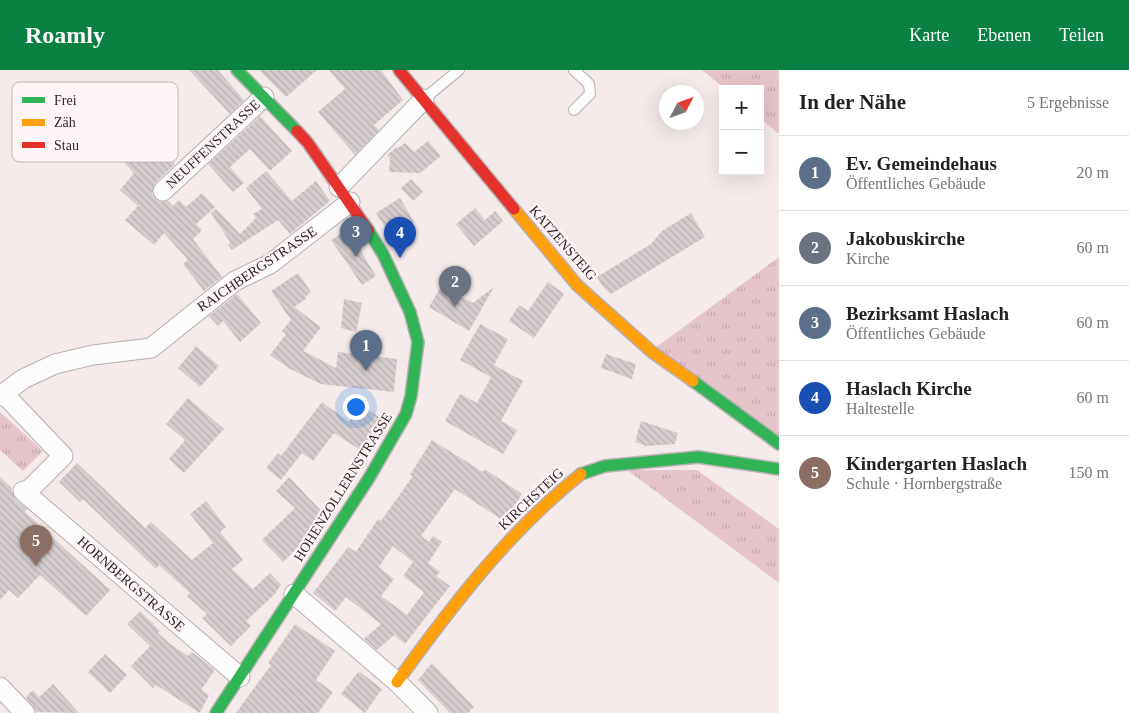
<!DOCTYPE html>
<html lang="de">
<head>
<meta charset="utf-8">
<style>
	:root { --surface:#fff; --page:#f2f2f2; --text:#222; --muted:#767676; --line:#e0e0e0; --accent:#0b8043 }
	body { margin:0; font-family:"Times New Roman",serif; background:var(--page); color:var(--text) }
	.controls { position:absolute; right:15px; top:15px; display:grid; overflow:hidden; border-radius:0px; box-shadow:0 5px 20px #0002 }
	.controls button { width:45px; height:45px; display:grid; place-items:center; padding:0; border:0; border-bottom:1px solid var(--line); background:var(--surface); color:var(--text); font:25px sans-serif }
	.compass { position:absolute; left:659px; top:15px; width:45px; height:45px; border-radius:50%; background:var(--surface); box-shadow:0 5px 20px #0002; rotate:49deg }
	.you { position:absolute; left:355px; top:336px; width:18px; height:18px; margin:-12px; border:4px solid #fff; border-radius:50%; background:#1a73e8; box-shadow:0 0 0 8px #1a73e833 }
	.badge { display:grid; place-items:center; width:32px; height:32px; border-radius:50%; background:var(--accent); color:#fff; font-size:16px; font-weight:700 }
	.pin { position:absolute; translate:-50% -41px; filter:drop-shadow(0 1px 2px #0008) }
	.pin::after { content:''; position:absolute; top:26px; width:18px; height:15px; background:inherit; clip-path:polygon(0 0,100% 0,50% 100%) }
	.list { margin:0; padding:0; list-style:none }
	h2 { display:flex; justify-content:space-between; align-items:center; height:65px; margin:0; padding:0 20px; font-size:21px }
	h2 small { font-size:16px; font-weight:400; color:var(--muted) }
	.list li { display:grid; grid-template-columns:32px 1fr auto; gap:15px; align-items:center; box-sizing:border-box; height:75px; padding:0 20px; border-top:1px solid var(--line) }
	.list b { display:block; font-size:19px; white-space:nowrap }
	.list p { margin:0; font-size:16px; white-space:nowrap; color:var(--muted) }
	.list em { font-size:16px; font-style:normal; color:var(--muted) }
	.map { position:relative; flex:none; width:779px; height:643px; overflow:hidden }
	header { display:flex; align-items:center; gap:30px; box-sizing:border-box; height:70px; padding:0 25px; background:var(--accent); color:#fff }
	header strong { font-size:24px }
	nav { display:flex; gap:28px; margin-inline-start:auto; font-size:18px }
	main { display:flex }
	aside { flex:1; background:var(--surface) }
	.map>svg:first-child { display:block }
	.grass { fill:url(#grass-tufts) }
	.building { fill:url(#building-back-hatch); fill-rule:evenodd }
	.lines { fill:none; stroke-linecap:round; stroke-linejoin:round }
	.lane-casing { stroke:#b8b0b1; stroke-width:12 }
	.street-casing { stroke:#b8b0b1; stroke-width:21 }
	.fast-casing { stroke:#b8b0b1; stroke-width:14 }
	.slow-casing { stroke:#b8b0b1; stroke-width:14 }
	.jam-casing { stroke:#b8b0b1; stroke-width:14 }
	.lane { stroke:#fdfcfc; stroke-width:10 }
	.street { stroke:#fdfcfc; stroke-width:19 }
	.fast { stroke:#30b455; stroke-width:11 }
	.slow { stroke:#ff9f0a; stroke-width:11 }
	.jam { stroke:#e5322d; stroke-width:11 }
	.labels { text-anchor:middle; dominant-baseline:central; stroke-width:4.5; stroke-linejoin:round; paint-order:stroke }
	.street-label { font-size:14px; fill:#302829; stroke:#fef5f6 }
	.key { fill:#fef5f6; stroke:#c0b8b8; stroke-width:1 }
	.key-label { font-size:14px; fill:#302829 }
</style>
</head>
<body>
<header>
<strong>Roamly</strong>
<nav><a>Karte</a><a>Ebenen</a><a>Teilen</a></nav>
</header>
<main>
<div class="map">
<svg width="779" height="643" viewBox="0 0 779 643">
	<defs>
		<pattern id="grass-tufts" width="24" height="20" patternUnits="userSpaceOnUse" patternTransform="scale(1.25)"><rect width="24" height="20" fill="#e6c5ca"/><path d="M3 7l-1-3M5 7V3M7 7l1-3M15 17l-1-3M17 17v-4M19 17l1-3" fill="none" stroke="#c6a9ae"/></pattern>
		<pattern id="building-back-hatch" width="6" height="6" patternUnits="userSpaceOnUse" patternTransform="scale(1.25)"><rect width="6" height="6" fill="#d6cdce"/><path d="M-1 5l2 2M0 0l6 6M5-1l2 2" fill="none" stroke="#b8b0b1"/></pattern>
	</defs>
	<rect width="100%" height="100%" fill="#f4eaea"/>
	<!-- grass -->
	<path class="grass" d="M702 0H779V64L760 48V19H725Z
		M779 187V366L655 278Z
		M0 342 43 381 23 401 0 380Z
		M627 400H697L779 459V513Z"/>
	<!-- building -->
	<path class="building" d="M189 0H218L244 30 230 44Z
		M259 0H317L286 27Z
		M329 0H381L403 30 374 55 379 60 355 85 318 42 345 19Z
		M152 12 177 42 150 68 175 94 155 113 152 124 159 132 168 131 173 136 179 130 186 137 202 123 215 137 196 154 202 160 193 169 222 207 204 221 183 194 188 190 164 163 154 175 125 150 138 136 120 120 134 103 108 75 111 72 79 37 100 17 121 40Z
		M260 46 292 81 270 101 250 79 230 97 244 113 233 122 208 94Z
		M428 71 441 86 420 103 389 102 390 88 387 85 397 77 398 78 405 73 414 82Z
		M266 101 292 131 316 111 330 131 290 164 278 150 232 180 228 175 230 172 211 143 216 139 240 164 256 148 253 144 262 139 246 118Z
		M411 109 423 122 413 131 401 118Z
		M400 128 414 152 390 166 376 143Z
		M475 138 485 150 495 141 503 151 474 176 456 154Z
		M691 143 705 167 611 224 602 216 597 207 651 174 662 161Z
		M348 159 376 206 362 215 331 170Z
		M298 203 311 222 305 227 306 229 294 237 321 257 303 281 336 298 338 282 397 289 394 322 321 314 290 299 270 285 286 264 282 261 291 250 271 221Z
		M548 212 564 224 534 268 509 251 519 235 528 241Z
		M442 215 473 233 494 217 469 261 429 237Z
		M237 224 261 253 240 272 223 251 218 256 209 246Z
		M344 229 362 233 356 262 341 258Z
		M480 254 508 269 494 295 523 311 501 351 517 360 503 384 445 351 460 324 477 333 491 307 460 290Z
		M196 276 219 296 200 317 178 298Z
		M606 284 636 294 632 309 601 298Z
		M188 328 224 359 184 403 169 389 185 370 166 354Z
		M322 332 349 352 360 335 384 350 365 383 334 363 313 391 302 383 281 410 266 398 278 383 281 386Z
		M641 351 678 363 675 374 647 376 635 372Z
		M432 370 483 402 485 399 522 424 504 451 455 419 421 466 429 472 433 466 442 472 428 493 440 502 436 506 450 516 405 574 394 565 377 580 364 569 381 554 346 527 335 541 313 523 348 477 356 482 378 449 381 451 413 406 410 405ZM393 476 413 492 403 506 424 522 407 545 381 526 394 509 379 497Z
		M77 393 145 458 151 452 192 490 213 473 190 444 206 431 226 457 220 462 243 490 232 499 253 519 270 503 281 515 274 525 246 551 251 556 231 576 202 548 207 544 187 526 190 523 159 495 156 499 83 429 80 432 59 412Z
		M0 407 12 418 15 429 27 439 25 442 110 520 86 546 40 505 18 528 9 520 0 530Z
		M289 407 326 446 317 459 283 492 262 470 295 438 276 421Z
		M140 541 160 561 158 563 169 573 188 586 192 582 215 600 201 620 209 625 200 643 156 615 153 618 131 596 150 576 127 554Z
		M295 554 335 581 316 610 333 622 318 643H236L271 595 268 593Z
		M105 584 127 605 110 623 88 602Z
		M432 593 474 637 468 643H450L418 610Z
		M359 601 382 619 365 643 341 624Z
		M53 614 79 643 36 642 26 627 33 620 39 627Z"/>
	<g class="lines">
		<defs>
			<path id="lane" d="M574 0 589 14 590 24 574 40
				M425 28 459 0"/>
			<path id="street" d="M339 117 424 29
				M163 121 264 27
				M4 324 63 386 26 423
				M0 326 23 309 55 294 93 285 151 278 235 211 270 194 350 132
				M23 421 240 607
				M294 524 397 612 428 643
				M0 617 25 643"/>
			<path id="fast" d="M237 0 297 61
				M693 311 779 374
				M581 404 605 396 698 387 779 399
				M216 643 369 408 406 344 411 326 418 272 410 242 383 184 368 160"/>
			<path id="slow" d="M514 139 577 215 652 282 693 311
				M397 612C451 537 508 462 581 404"/>
			<path id="jam" d="M399 0 514 139
				M297 61 308 73 368 160"/>
		</defs>
		<!-- lane casing -->
		<use href="#lane" class="lane-casing"/>
		<!-- street casing -->
		<use href="#street" class="street-casing"/>
		<!-- fast casing -->
		<use href="#fast" class="fast-casing"/>
		<!-- slow casing -->
		<use href="#slow" class="slow-casing"/>
		<!-- jam casing -->
		<use href="#jam" class="jam-casing"/>
		<!-- lane -->
		<use href="#lane" class="lane"/>
		<!-- street -->
		<use href="#street" class="street"/>
		<!-- fast -->
		<use href="#fast" class="fast"/>
		<!-- slow -->
		<use href="#slow" class="slow"/>
		<!-- jam -->
		<use href="#jam" class="jam"/>
	</g>
	<g class="labels">
		<!-- street labels -->
		<g class="street-label">
			<text transform="translate(213 74) rotate(-43)">NEUFFENSTRASSE</text>
			<text transform="translate(563 173) rotate(49)">KATZENSTEIG</text>
			<text transform="translate(257 199) rotate(-34)">RAICHBERGSTRASSE</text>
			<text transform="translate(343 417) rotate(-58)">HOHENZOLLERNSTRASSE</text>
			<text transform="translate(531 429) rotate(-43)">KIRCHSTEIG</text>
			<text transform="translate(131 514) rotate(41)">HORNBERGSTRASSE</text>
		</g>
	</g>
	<!-- legend -->
	<rect x="12" y="12" width="166" height="80" rx="8" class="key"/>
	<rect x="22" y="27" width="23" height="6" fill="#30b455"/>
	<rect x="22" y="49" width="23" height="7" fill="#ff9f0a"/>
	<rect x="22" y="72" width="23" height="6" fill="#e5322d"/>
	<g class="key-label">
		<text x="54" y="35">Frei</text>
		<text x="54" y="57">Zäh</text>
		<text x="54" y="80">Stau</text>
	</g>
</svg>
<div class="controls">
<button>+</button>
<button>−</button>
</div>
<svg class="compass" viewBox="-18 -18 36 36"><path d="M0-13l5 13h-10z" fill="#e53935"/><path d="M0 13l5-13h-10z" fill="#767676"/></svg>
<div class="you"></div>
<div class="pin badge" style="left:366px;top:301px;background:#5c6f8a">1</div>
<div class="pin badge" style="left:455px;top:237px;background:#6b7280">2</div>
<div class="pin badge" style="left:356px;top:187px;background:#5c6f8a">3</div>
<div class="pin badge" style="left:400px;top:188px;background:#1a4fb4">4</div>
<div class="pin badge" style="left:36px;top:496px;background:#8d6e63">5</div>
</div>
<aside>
<h2>In der Nähe<small>5 Ergebnisse</small></h2>
<ul class="list">
<li><span class="badge" style="background:#5c6f8a">1</span><div><b>Ev. Gemeindehaus</b><p>Öffentliches Gebäude</p></div><em>20 m</em></li>
<li><span class="badge" style="background:#6b7280">2</span><div><b>Jakobuskirche</b><p>Kirche</p></div><em>60 m</em></li>
<li><span class="badge" style="background:#5c6f8a">3</span><div><b>Bezirksamt Haslach</b><p>Öffentliches Gebäude</p></div><em>60 m</em></li>
<li><span class="badge" style="background:#1a4fb4">4</span><div><b>Haslach Kirche</b><p>Haltestelle</p></div><em>60 m</em></li>
<li><span class="badge" style="background:#8d6e63">5</span><div><b>Kindergarten Haslach</b><p>Schule · Hornbergstraße</p></div><em>150 m</em></li>
</ul>
</aside>
</main>
</body>
</html>
